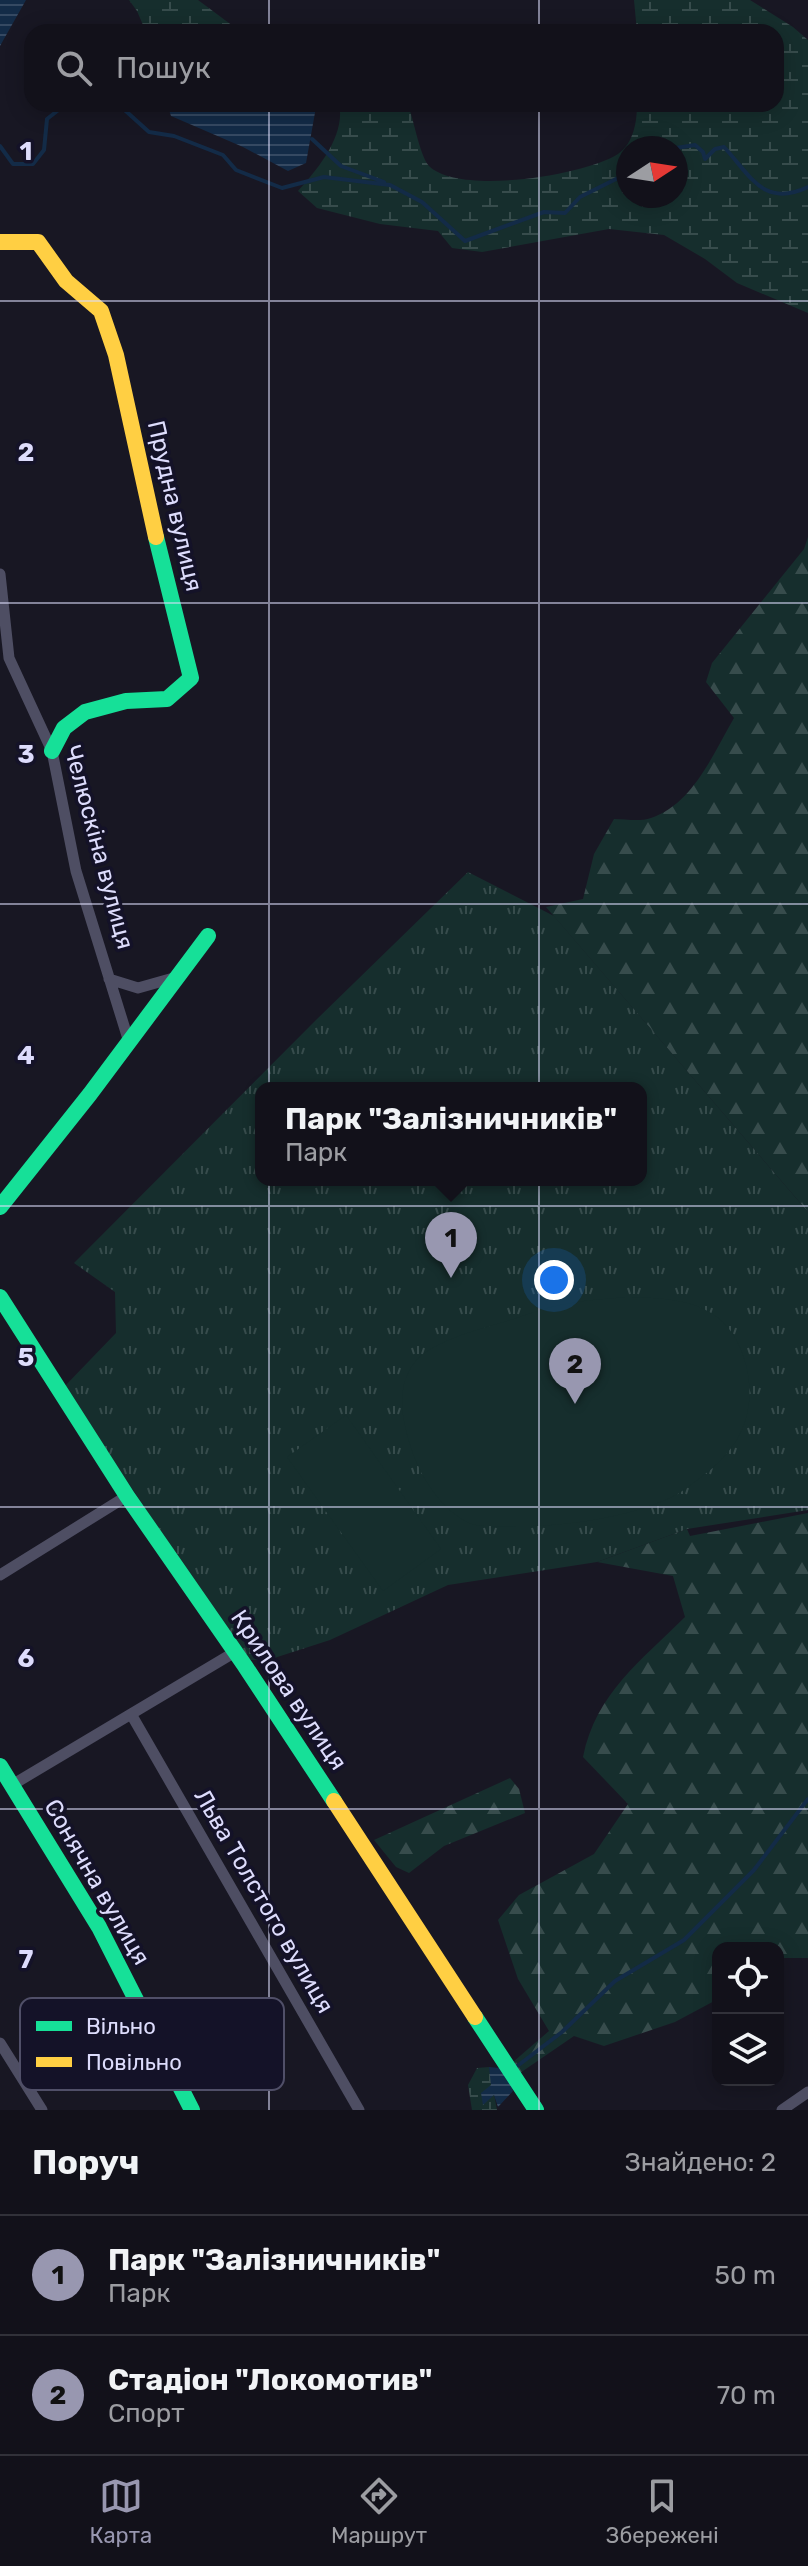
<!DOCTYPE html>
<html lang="uk">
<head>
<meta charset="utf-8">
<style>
	:root { --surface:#12111a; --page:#1b1a23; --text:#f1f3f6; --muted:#9c9da2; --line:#313139; --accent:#9897b0 }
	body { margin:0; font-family:Rubik,sans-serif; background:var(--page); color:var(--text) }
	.controls { position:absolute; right:24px; bottom:24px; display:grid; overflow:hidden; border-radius:16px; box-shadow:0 4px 20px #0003 }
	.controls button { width:72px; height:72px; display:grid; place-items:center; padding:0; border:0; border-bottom:2px solid var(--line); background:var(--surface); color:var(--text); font:40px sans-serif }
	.compass { position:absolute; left:616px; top:136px; width:72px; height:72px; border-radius:50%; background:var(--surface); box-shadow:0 4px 20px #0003; rotate:78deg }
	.you { position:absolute; left:554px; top:1280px; width:28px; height:28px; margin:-20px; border:6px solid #fff; border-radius:50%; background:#1a73e8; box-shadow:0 0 0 12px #1a73e833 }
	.badge { display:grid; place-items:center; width:52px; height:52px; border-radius:50%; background:var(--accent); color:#111; font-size:26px; font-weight:700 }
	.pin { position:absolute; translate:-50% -66px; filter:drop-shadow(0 2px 4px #0008) }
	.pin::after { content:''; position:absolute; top:42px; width:28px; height:24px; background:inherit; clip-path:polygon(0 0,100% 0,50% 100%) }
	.popup { position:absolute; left:255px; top:1082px; width:392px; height:104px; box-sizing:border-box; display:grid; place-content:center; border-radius:16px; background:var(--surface); filter:drop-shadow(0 2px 6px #0005); font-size:26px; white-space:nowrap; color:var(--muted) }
	.popup b { font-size:30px; color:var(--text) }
	.popup::after { content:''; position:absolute; left:50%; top:100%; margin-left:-16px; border:16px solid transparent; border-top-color:var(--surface) }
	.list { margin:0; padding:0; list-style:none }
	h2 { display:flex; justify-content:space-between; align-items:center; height:104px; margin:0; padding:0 32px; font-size:34px }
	h2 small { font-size:26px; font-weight:400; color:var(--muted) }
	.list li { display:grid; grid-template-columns:52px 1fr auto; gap:24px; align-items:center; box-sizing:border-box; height:120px; padding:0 32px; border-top:2px solid var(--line) }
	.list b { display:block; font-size:30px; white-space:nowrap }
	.list p { margin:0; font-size:26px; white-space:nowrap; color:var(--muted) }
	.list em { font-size:26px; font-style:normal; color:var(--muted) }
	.icon { flex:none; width:44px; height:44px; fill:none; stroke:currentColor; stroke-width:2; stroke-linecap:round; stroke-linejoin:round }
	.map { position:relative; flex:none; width:808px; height:2110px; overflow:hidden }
	.search { position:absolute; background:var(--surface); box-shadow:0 4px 20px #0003; left:24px; right:24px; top:24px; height:88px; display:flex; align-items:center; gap:20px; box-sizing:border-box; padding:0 28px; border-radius:24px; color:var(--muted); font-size:30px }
	.sheet { height:344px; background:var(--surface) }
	nav { display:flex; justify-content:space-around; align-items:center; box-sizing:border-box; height:112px; border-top:2px solid var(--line); background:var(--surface); font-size:22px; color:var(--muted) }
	nav a { display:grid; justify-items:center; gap:4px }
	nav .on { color:var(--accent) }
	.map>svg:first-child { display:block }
	.forest { fill:url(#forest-firs) }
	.wetland { fill:url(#wetland-marsh); fill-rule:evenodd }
	.park { fill:url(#park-tufts); fill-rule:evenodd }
	.pitch { fill:#162e2d }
	.water { fill:url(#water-rules) }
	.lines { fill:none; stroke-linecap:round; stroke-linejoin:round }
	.stream { stroke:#132b47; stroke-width:4 }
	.street { stroke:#4e4e63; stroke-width:11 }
	.fast { stroke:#16e098; stroke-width:16 }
	.slow { stroke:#ffcf43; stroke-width:16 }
	.grid { fill:none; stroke:#dddcfc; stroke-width:2; stroke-opacity:0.55 }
	.labels { text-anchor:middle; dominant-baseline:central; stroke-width:7; stroke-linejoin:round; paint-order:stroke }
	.street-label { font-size:24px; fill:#dddcfc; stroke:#141228 }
	.key { fill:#141228; stroke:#504f68; stroke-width:2 }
	.key-label { font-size:22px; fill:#dddcfc }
	.grid-label { font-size:26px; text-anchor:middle; font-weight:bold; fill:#dddcfc; stroke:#141228; stroke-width:7; stroke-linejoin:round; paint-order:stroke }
</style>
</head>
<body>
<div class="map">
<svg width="808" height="2110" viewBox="0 0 808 2110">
	<defs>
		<pattern id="forest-firs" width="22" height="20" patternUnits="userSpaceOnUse" patternTransform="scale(2)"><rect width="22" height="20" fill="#162e2d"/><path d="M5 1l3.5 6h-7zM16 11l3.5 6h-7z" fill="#374c4c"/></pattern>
		<pattern id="wetland-marsh" width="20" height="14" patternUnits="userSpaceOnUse" patternTransform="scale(2)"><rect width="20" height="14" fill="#162e2d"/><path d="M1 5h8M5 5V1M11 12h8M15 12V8" fill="none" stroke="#374c4c"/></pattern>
		<pattern id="park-tufts" width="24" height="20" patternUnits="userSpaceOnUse" patternTransform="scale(2)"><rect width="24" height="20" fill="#162e2d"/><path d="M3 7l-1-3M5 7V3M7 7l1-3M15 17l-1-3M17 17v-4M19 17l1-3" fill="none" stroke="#374c4c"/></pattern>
		<pattern id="water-rules" width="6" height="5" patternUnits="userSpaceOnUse" patternTransform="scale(2)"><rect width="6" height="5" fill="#132b47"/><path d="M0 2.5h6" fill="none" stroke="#354962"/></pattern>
	</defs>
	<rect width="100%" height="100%" fill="#181723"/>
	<!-- forest -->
	<path class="forest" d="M808 537V1212L546 907 583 899 594 854 614 819C625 819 640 822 651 818 693 804 713 754 734 718L706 682 712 663 804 549Z
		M808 1513V1958H778V1948H718V1999L675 2022 604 2046 574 2036 520 2073 513 2062 549 2031 518 1979 498 1920 519 1895 594 1854 628 1804 583 1757C596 1693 641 1661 685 1617L673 1576 597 1562 687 1529 690 1536Z
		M510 1778 519 1789 525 1813 444 1846 409 1873 396 1867 374 1840Z"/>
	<!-- wetland -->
	<path class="wetland" d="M129 0H198L241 32H146L137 11Z
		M634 0H750L793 27 808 40V313L737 283 705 259 664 235 609 229 482 252 452 248 438 231 380 224 317 208 298 191C318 169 346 135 339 104H404L409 108C414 121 420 156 429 166 459 196 586 175 618 154 634 143 637 121 637 104H776V32H637ZM676 148V196H628V148Z
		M489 2067 497 2110H472L468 2085 477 2068Z"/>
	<!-- park -->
	<path class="park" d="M468 872 554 916 808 1212V1510L687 1529 597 1562 448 1585 330 1640 268 1660H247L64 1387 116 1333 115 1292 74 1263 316 1020ZM261 1088H641V1180H261Z"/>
	<!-- pitch -->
	<path class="pitch" d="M626 1297C683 1298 732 1302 747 1369 757 1419 736 1453 696 1481 688 1487 679 1494 670 1498 627 1517 570 1526 523 1526 510 1526 480 1528 469 1523 440 1509 421 1477 411 1448 402 1420 395 1387 415 1362 432 1340 488 1327 514 1319 531 1313 547 1307 566 1304 585 1300 606 1299 626 1297Z
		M346 1415 441 1549 383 1591 287 1457Z"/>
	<!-- water -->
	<path class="water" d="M0 0H26L0 46Z
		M167 104H313L316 107 306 163 288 171 243 147 171 116Z
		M489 2067 499 2068 508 2074 513 2091 498 2107 494 2095 483 2105 481 2093 491 2085Z"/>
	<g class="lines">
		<!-- stream -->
		<path class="stream" d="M118 104 149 132 174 136 223 155 236 170 282 188 324 177 390 185 422 202 465 241 544 212 565 213 580 197 628 173
			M312 139 341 166 384 182
			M0 146 13 164H33L44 150 47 119 66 104
			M676 148 695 145 703 152 705 159 715 149 724 147C751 176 763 208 808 187
			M516 2067 562 2032 615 1981 684 1940 754 1870 808 1799"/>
		<!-- street -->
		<path class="street" d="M0 574 9 658 52 751 76 871 129 1042
			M109 979 138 988 177 977
			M0 1575 127 1496
			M131 1714 359 2110
			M12 1785 235 1652
			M0 2043 42 2110
			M782 2110 808 2092"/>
		<!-- fast -->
		<path class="fast" d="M52 751 64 728 85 712 126 701 167 699 191 678 156 537
			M0 1207 90 1094 208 936
			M0 1297 127 1496 245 1666 334 1801
			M0 1766 99 1927 192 2110
			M475 2017 536 2110"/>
		<!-- slow -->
		<path class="slow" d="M0 242H38L66 281 101 311 116 355 156 537
			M334 1801 475 2017"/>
	</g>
	<!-- grid -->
	<path class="grid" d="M269 0V32M539 0V32M269 104V2110M539 104V2110M0 301H808M0 603H808M0 904H808M0 1206H808M0 1507H808M0 1809H808"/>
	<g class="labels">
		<!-- street labels -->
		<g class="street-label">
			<text transform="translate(175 506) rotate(77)">Прудна вулиця</text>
			<text transform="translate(99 847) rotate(75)">Челюскіна вулиця</text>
			<text transform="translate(289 1690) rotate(56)">Крилова вулиця</text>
			<text transform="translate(97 1882) rotate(60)">Сонячна вулиця</text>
			<text transform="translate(264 1901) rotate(60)">Льва Толстого вулиця</text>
		</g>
	</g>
	<!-- legend -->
	<rect x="20" y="1998" width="264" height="92" rx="12" class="key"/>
	<rect x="36" y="2021" width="36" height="10" fill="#16e098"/>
	<rect x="36" y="2057" width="36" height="10" fill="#ffcf43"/>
	<g class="key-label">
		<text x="86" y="2034">Вільно</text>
		<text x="86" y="2070">Повільно</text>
	</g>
	<g class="grid-label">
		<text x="26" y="160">1</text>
		<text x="26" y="461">2</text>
		<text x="26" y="763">3</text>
		<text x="26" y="1064">4</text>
		<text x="26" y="1366">5</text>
		<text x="26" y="1667">6</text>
		<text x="26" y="1968">7</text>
	</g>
</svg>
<div class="controls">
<button><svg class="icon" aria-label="locate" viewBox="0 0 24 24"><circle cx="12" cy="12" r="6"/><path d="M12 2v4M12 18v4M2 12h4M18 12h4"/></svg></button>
<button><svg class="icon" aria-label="layers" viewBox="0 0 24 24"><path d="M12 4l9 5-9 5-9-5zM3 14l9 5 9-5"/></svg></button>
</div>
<svg class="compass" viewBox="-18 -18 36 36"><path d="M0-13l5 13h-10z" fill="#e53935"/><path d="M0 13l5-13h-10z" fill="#9c9da2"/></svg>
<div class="you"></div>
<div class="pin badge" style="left:451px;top:1278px">1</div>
<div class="popup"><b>Парк &quot;Залізничників&quot;</b>Парк</div>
<div class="pin badge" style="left:575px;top:1404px">2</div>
<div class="search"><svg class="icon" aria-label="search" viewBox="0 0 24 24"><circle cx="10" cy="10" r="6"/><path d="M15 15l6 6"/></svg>Пошук</div>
</div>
<section class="sheet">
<h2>Поруч<small>Знайдено: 2</small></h2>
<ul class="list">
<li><span class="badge">1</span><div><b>Парк &quot;Залізничників&quot;</b><p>Парк</p></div><em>50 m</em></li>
<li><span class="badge">2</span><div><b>Стадіон &quot;Локомотив&quot;</b><p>Спорт</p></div><em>70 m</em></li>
</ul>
</section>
<nav>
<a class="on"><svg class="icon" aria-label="map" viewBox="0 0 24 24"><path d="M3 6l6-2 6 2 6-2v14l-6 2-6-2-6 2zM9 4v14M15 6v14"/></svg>Карта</a>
<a><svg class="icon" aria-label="directions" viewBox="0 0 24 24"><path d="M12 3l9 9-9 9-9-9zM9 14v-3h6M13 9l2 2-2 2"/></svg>Маршрут</a>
<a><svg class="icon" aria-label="saved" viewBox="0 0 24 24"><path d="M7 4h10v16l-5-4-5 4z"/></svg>Збережені</a>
</nav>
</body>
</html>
